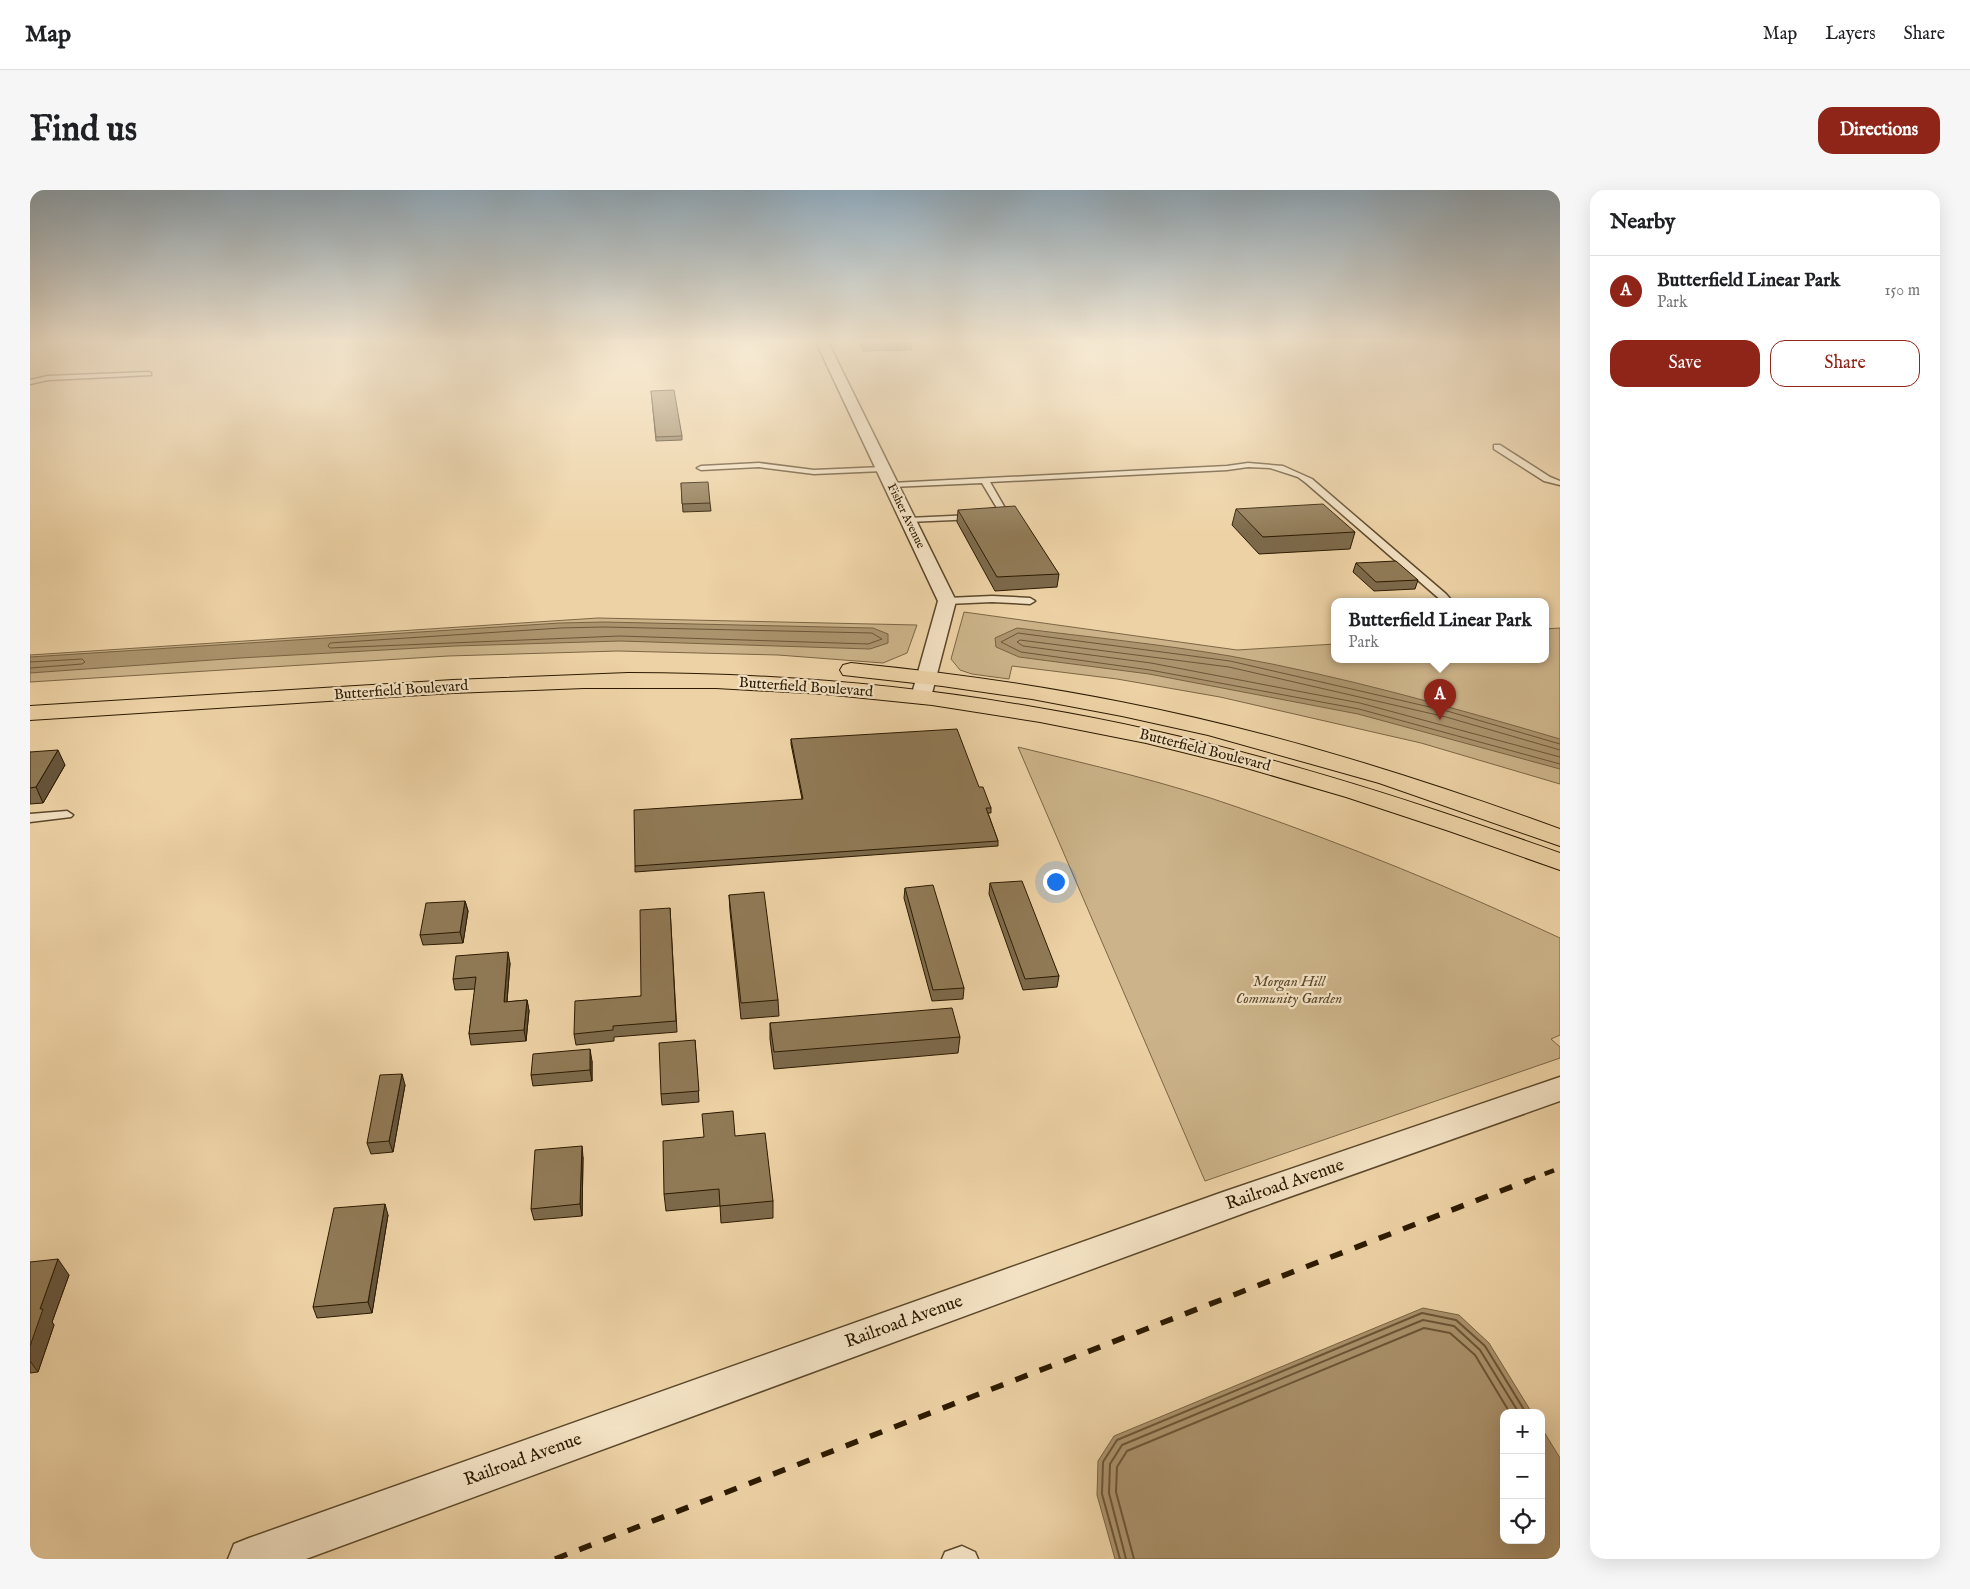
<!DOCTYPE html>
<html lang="en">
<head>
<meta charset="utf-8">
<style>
	:root { --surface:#fff; --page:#f6f6f6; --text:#202124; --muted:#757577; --line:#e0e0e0; --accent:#8f2418 }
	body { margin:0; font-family:"IM FELL English",serif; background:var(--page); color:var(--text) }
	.controls { position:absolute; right:15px; bottom:15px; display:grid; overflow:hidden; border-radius:10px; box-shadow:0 5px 20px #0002 }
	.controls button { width:45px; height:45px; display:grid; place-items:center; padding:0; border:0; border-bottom:1px solid var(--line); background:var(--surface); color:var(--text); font:25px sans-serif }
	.you { position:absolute; left:1025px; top:691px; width:18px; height:18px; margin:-12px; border:4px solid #fff; border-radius:50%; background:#1a73e8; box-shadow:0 0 0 8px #1a73e833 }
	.badge { display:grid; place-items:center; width:32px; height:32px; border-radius:50%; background:var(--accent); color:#fff; font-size:16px; font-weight:700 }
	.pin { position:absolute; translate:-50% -41px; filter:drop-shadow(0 1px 2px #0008) }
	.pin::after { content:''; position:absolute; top:26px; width:18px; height:15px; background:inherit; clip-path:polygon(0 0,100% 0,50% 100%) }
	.popup { position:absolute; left:1301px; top:408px; width:218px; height:65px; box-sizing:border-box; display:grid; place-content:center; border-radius:10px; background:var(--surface); filter:drop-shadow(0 1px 4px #0005); font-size:16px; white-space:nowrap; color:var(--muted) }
	.popup b { font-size:19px; color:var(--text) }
	.popup::after { content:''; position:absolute; left:50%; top:100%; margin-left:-10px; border:10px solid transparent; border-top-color:var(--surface) }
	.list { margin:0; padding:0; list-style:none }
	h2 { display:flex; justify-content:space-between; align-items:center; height:65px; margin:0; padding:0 20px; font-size:21px }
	h2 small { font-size:16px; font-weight:400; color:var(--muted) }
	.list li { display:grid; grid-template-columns:32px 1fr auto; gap:15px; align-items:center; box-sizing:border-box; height:70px; padding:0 20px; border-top:1px solid var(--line) }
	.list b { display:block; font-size:19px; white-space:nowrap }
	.list p { margin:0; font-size:16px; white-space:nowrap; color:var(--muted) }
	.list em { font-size:16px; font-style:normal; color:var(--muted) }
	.actions { display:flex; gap:10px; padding:15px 20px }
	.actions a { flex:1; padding:11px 0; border:1px solid var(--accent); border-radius:15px; text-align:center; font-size:18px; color:var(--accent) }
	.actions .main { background:var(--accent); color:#fff }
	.icon { flex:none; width:28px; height:28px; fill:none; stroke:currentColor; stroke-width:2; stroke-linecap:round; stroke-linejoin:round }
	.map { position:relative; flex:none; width:1530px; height:1369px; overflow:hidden; border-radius:15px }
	header { display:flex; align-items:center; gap:30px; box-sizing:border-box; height:70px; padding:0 25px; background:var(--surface); border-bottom:1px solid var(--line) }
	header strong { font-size:24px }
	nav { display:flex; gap:28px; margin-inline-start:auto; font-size:18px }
	.intro { display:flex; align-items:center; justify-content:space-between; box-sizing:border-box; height:120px; padding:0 30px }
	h1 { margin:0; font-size:35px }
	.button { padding:12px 22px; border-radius:15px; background:var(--accent); color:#fff; font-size:18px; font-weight:700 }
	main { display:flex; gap:30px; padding:0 30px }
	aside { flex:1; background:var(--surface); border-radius:15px; box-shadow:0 5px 20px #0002 }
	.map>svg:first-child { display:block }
	.green { fill:#ccb389; stroke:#7c6645 }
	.water { fill:#ab936d; stroke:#786342 }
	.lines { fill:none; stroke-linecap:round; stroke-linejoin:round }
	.shore-far1 { stroke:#6c5637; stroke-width:1 }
	.shore { stroke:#6c5637; stroke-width:2 }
	.lane-casing { stroke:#5c482a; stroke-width:3 }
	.street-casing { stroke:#5c482a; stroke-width:3 }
	.primary-casing { stroke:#2c1a01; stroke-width:2 }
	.lane { fill:#f3e2c4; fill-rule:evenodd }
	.street { fill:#f3e2c4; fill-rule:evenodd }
	.primary { fill:#edd2a5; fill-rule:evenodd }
	.rail-far1 { stroke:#2c1a01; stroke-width:4.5; stroke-dasharray:10 10; stroke-linecap:butt }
	.rail { stroke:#2c1a01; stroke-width:5.5; stroke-dasharray:13 13; stroke-linecap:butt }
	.wall { fill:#7c694a; stroke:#2c1a01 }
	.shaded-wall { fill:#65553c; stroke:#2c1a01 }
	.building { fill:#907a56; stroke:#2c1a01 }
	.labels { text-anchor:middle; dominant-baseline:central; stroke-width:4.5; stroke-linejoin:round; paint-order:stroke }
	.far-street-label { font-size:12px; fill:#2c1a01; stroke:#f3e2c4 }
	.street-label { font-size:15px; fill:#2c1a01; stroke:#f3e2c4 }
	.park-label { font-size:15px; font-style:italic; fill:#5c482a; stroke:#f3e2c4 }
	.near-street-label { font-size:18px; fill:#2c1a01; stroke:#f3e2c4 }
</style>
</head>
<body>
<header>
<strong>Map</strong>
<nav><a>Map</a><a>Layers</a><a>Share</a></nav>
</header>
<div class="intro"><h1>Find us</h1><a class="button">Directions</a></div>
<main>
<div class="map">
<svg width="1530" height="1369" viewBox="0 0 1530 1369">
	<rect width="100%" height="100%" fill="#edd2a5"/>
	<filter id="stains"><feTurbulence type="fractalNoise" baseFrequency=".004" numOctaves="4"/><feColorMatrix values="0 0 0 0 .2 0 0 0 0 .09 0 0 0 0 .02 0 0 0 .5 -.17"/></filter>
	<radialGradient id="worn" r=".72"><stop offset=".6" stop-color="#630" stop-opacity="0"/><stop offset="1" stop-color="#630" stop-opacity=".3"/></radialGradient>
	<!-- green -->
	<path class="green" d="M934 422 1207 460 1305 454V469H1515V439L1530 438V594L1391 553 1190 507 1087 489 982 476 979 489 942 484 930 480 921 469Z
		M568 428 887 435 877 463 853 473 748 465 588 461 418 466 0 492V465Z
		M988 557C1061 575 1136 592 1207 617 1317 655 1425 699 1530 748V845L1521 849 1530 857V868L1175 991Z"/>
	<!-- water -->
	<path class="water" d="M574 432 843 438 858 444V453L840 459 590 451 425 456 210 468 0 483V467L530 433Z
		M987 438C1058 447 1130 454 1200 466 1312 486 1421 517 1530 549V579L1328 524 1119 484 989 467 966 457 965 448Z
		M1393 1118 1429 1125 1459 1153 1502 1223H1474V1350H1511V1237L1530 1268V1369H1085L1067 1305 1068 1271 1084 1246Z"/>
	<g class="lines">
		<!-- shore-far1 -->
		<path class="shore-far1" d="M574 437 842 443 852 449 838 454 590 446 300 458 298 456 300 453 531 438Z
			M0 472 52 469 55 472 52 474 0 478
			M1530 554 1417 521 1200 471 988 443 971 452 991 462 1120 480 1329 519 1530 574
			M1530 560 1416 527 1199 477 990 450 987 452 993 456 1121 473 1330 513 1530 567"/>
		<!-- shore -->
		<path class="shore" d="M1090 1369 1072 1304 1073 1272 1087 1250 1392 1123 1426 1130 1455 1156 1496 1223
			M1096 1369 1079 1303 1080 1274 1092 1255 1393 1130 1424 1136 1450 1160 1489 1223
			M1104 1369 1086 1302 1087 1277 1097 1261 1394 1138 1420 1143 1445 1165 1480 1223"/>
		<defs>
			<path id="lane" d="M119 182 121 183V185L18 190 0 194V190L18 186Z
				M1464 255H1470L1520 287 1530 291V295L1514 291 1464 259Z
				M729 273 784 280 853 277 857 279 853 281 784 284 729 277 671 280 667 278 671 276Z
				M1218 273 1253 276 1282 289 1416 404 1422 411H1412L1276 293 1268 287 1240 278 1218 277 1197 280 960 292 979 325C976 329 966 329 963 325L970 323 952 293 861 297 857 295 861 293 1197 276Z
				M943 325 947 327 946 329 878 332 874 330 878 328Z
				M962 406 1000 408 1005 411 1000 414 962 412 917 414 912 411 917 408Z
				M37 621 43 625 41 627 0 632V624Z
				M932 1356 945 1362 948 1369H912L915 1362Z"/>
			<path id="street" d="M786 152H798L926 411 901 507 898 511 891 513 884 511 881 507 908 411Z
				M1530 887V911L1217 1022 276 1369H198L204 1354 219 1348 1193 1002Z"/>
			<path id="primary" d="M821 473C912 482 1001 494 1091 512 1241 541 1387 587 1530 639V656L1349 593 1178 545 1092 526 1002 509 912 496 813 485 810 480 813 475Z
				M598 483C736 483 873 494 1009 518 1187 548 1360 602 1530 663V680L1419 641 1316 607 1213 577 1116 553 1010 532 902 515 794 504 686 498H554L423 503 0 530V516L423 490Z"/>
		</defs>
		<!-- lane casing -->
		<use href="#lane" class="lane-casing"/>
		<!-- street casing -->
		<use href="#street" class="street-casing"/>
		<!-- primary casing -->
		<use href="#primary" class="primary-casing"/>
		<!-- lane -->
		<use href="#lane" class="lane"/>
		<!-- street -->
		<use href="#street" class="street"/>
		<!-- primary -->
		<use href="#primary" class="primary"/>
		<!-- rail-far1 -->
		<path class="rail-far1" d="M1496 991 1530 978"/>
		<!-- rail -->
		<path class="rail" d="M525 1369 1499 990"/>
	</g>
	<!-- wall -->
	<path class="wall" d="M829 152H881L882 153 881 160 833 161Z
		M621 201 652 246V250L626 251Z
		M651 293 680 313 681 321 653 322Z
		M1206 319 1325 342 1320 359 1229 364 1202 335Z
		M928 320 1029 384 1027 397 965 401 927 332Z
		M1326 373 1388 390 1385 399 1344 401 1323 382Z
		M761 549 949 597 961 618V623H958L968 651V656L605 682V676L772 609 761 554Z
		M0 562 35 575 13 613 0 614Z
		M960 693 1029 786 1027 797 993 800 959 704Z
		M875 698 934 798 933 809 902 811 874 708Z
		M699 705 748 810 749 826 711 829 700 721Z
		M435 711 438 721 433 753 393 755 390 745Z
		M640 718 647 842 584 847V851L546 855 544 844 611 806Z
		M480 773 477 812 497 810 499 821 496 851 441 855 439 844 445 799 425 800 423 789Z
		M740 833 930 847 928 863 744 879 740 849Z
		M665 850 669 912 632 915 631 904Z
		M562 871V891L503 896 501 885Z
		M375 895 363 962 341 964 337 953Z
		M705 946 743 1011V1028L691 1033 690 1016 636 1021 634 1004Z
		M553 967 552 1026 504 1030 501 1019Z
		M358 1025 342 1123 287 1128 283 1117Z
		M0 1072 39 1085 22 1132 24 1135 8 1182 0 1183Z"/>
	<!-- shaded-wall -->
	<path class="shaded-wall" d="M28 560 35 575 13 613 6 597Z
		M435 711 438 721 433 753 430 742Z
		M478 762 480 773 476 823 474 812Z
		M497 810 499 821 496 851 494 840Z
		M560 859 562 871V891L560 880Z
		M372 884 375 895 363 962 359 951Z
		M552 956 553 967 552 1026 550 1014Z
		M355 1014 358 1025 342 1123 338 1112Z
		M28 1069 39 1085 22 1132 24 1135 8 1182 0 1171V1156L10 1119Z"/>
	<!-- building -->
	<path class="building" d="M832 152H881L882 153 833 155Z
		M644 200 652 246 626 247 621 201Z
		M678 292 680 313 652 314 651 293Z
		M1293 314 1325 342 1233 347 1206 319Z
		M985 316 1029 384 967 387 928 320Z
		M1366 371 1388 390 1346 392 1326 373Z
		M927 539 949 597H953L961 618H956L968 651 605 676 604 620 773 609 761 549Z
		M28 560 6 597 0 598V562Z
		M992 691 1029 786 995 789 960 693Z
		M903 695 934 798 903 800 875 698Z
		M734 702 748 810 711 813 699 705Z
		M435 711 430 742 390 745 396 713Z
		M640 718 646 831 583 836V840L544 844 545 811 611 806 610 720Z
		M478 762 474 812 497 810 494 840 439 844 446 787 423 789 426 766Z
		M922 818 930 847 744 862 740 833Z
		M665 850 669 901 631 904 629 853Z
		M560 859V880L501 885 503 864Z
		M372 884 359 951 337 953 350 885Z
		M703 921 705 946 735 943 743 1011 690 1016 689 999 634 1004 633 951 674 947 672 924Z
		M552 956 550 1014 501 1019 505 960Z
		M355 1014 338 1112 283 1117 304 1018Z
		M28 1069 10 1119H13L0 1156V1072Z"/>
	<!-- sky -->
	<linearGradient id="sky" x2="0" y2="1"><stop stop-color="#8fa7b7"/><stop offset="0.44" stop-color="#f7ebd6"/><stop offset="1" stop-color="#f7ebd6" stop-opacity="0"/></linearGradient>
	<rect width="1530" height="344" fill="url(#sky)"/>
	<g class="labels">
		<!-- far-street labels -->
		<g class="far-street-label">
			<text transform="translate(876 326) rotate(64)">Fisher Avenue</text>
		</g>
		<!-- street labels -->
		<g class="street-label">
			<text transform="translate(776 497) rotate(4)">Butterfield Boulevard</text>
			<text transform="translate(371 500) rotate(-4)">Butterfield Boulevard</text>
			<text transform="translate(1175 560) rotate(14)">Butterfield Boulevard</text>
		</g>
		<!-- park labels -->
		<g class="park-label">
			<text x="1259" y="791">Morgan Hill<tspan x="1259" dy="17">Community Garden</tspan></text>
		</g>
		<!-- near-street labels -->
		<g class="near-street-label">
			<text transform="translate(1255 995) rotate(-19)">Railroad Avenue</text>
			<text transform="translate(874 1132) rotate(-20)">Railroad Avenue</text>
			<text transform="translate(493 1270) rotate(-20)">Railroad Avenue</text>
		</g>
	</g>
	<rect width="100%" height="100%" filter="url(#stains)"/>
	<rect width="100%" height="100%" fill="url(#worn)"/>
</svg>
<div class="controls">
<button>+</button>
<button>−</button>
<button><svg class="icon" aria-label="locate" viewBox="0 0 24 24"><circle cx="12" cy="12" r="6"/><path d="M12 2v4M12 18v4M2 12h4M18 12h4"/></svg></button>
</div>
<div class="you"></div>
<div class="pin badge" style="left:1410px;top:530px">A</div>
<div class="popup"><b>Butterfield Linear Park</b>Park</div>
</div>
<aside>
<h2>Nearby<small></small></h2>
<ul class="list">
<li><span class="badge">A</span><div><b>Butterfield Linear Park</b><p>Park</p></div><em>150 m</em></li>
</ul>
<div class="actions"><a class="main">Save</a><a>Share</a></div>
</aside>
</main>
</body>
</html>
